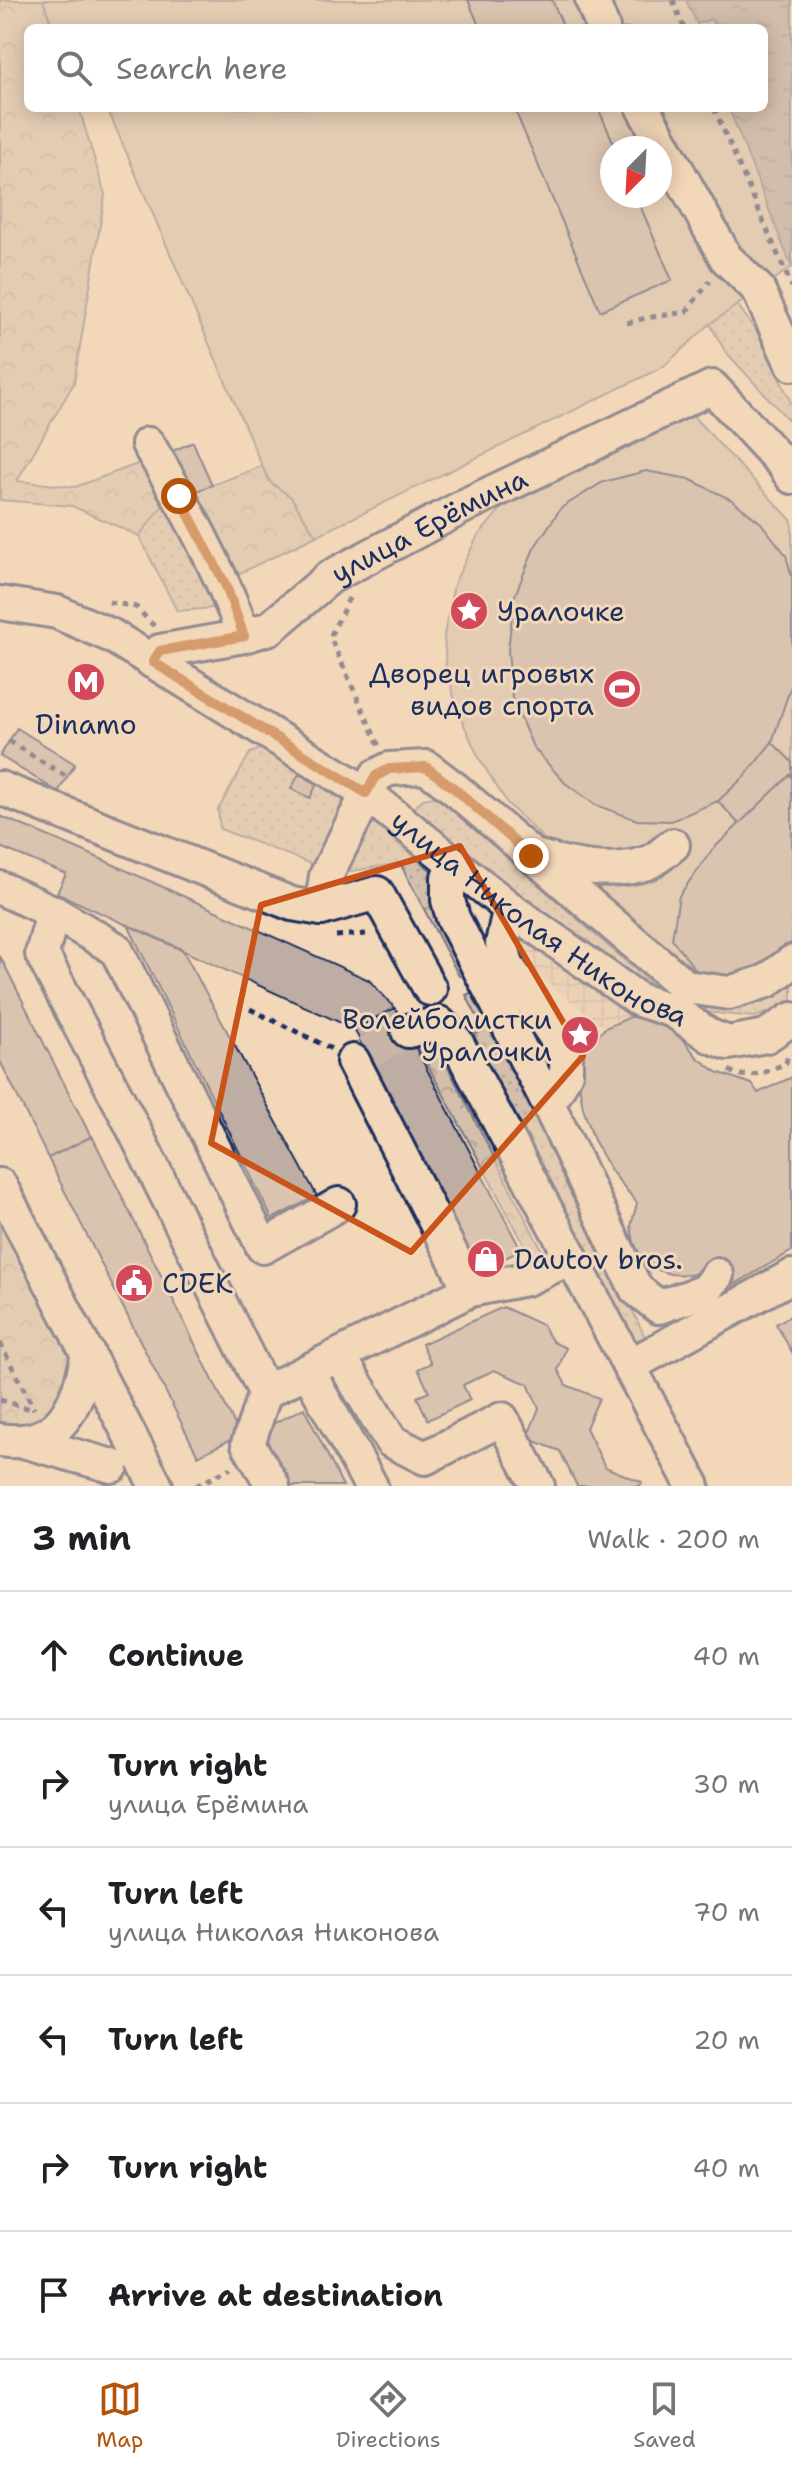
<!DOCTYPE html>
<html lang="en">
<head>
<meta charset="utf-8">
<style>
	:root { --surface:#fff; --page:#f2f2f2; --text:#202124; --muted:#757577; --line:#e0e0e0; --accent:#b45309 }
	body { margin:0; font-family:"Shantell Sans",sans-serif; background:var(--page); color:var(--text) }
	.compass { position:absolute; left:600px; top:136px; width:72px; height:72px; border-radius:50%; background:var(--surface); box-shadow:0 4px 20px #0003; rotate:204deg }
	.stop { position:absolute; width:24px; height:24px; margin:-18px; border:6px solid #b45309; border-radius:50%; background:#fff }
	.stop.end { background:#b45309; border-color:#fff; box-shadow:0 2px 8px #0008 }
	.list { margin:0; padding:0; list-style:none }
	h2 { display:flex; justify-content:space-between; align-items:center; height:104px; margin:0; padding:0 32px; font-size:34px }
	h2 small { font-size:26px; font-weight:400; color:var(--muted) }
	.list li { display:grid; grid-template-columns:52px 1fr auto; gap:24px; align-items:center; box-sizing:border-box; height:128px; padding:0 32px; border-top:2px solid var(--line) }
	.list b { display:block; font-size:30px; white-space:nowrap }
	.list p { margin:0; font-size:26px; white-space:nowrap; color:var(--muted) }
	.list em { font-size:26px; font-style:normal; color:var(--muted) }
	.icon { flex:none; width:44px; height:44px; fill:none; stroke:currentColor; stroke-width:2; stroke-linecap:round; stroke-linejoin:round }
	.map { position:relative; flex:none; width:792px; height:1486px; overflow:hidden }
	.search { position:absolute; background:var(--surface); box-shadow:0 4px 20px #0003; left:24px; right:24px; top:24px; height:88px; display:flex; align-items:center; gap:20px; box-sizing:border-box; padding:0 28px; border-radius:12px; color:var(--muted); font-size:30px }
	.sheet { height:872px; background:var(--surface) }
	nav { display:flex; justify-content:space-around; align-items:center; box-sizing:border-box; height:112px; border-top:2px solid var(--line); background:var(--surface); font-size:22px; color:var(--muted) }
	nav a { display:grid; justify-items:center; gap:4px }
	nav .on { color:var(--accent) }
	.map>svg:first-child { display:block }
	.industrial { fill:url(#industrial-grid) }
	.grass { fill:url(#grass-dots); stroke:#777785; stroke-width:2 }
	.forest { fill:url(#forest-crowns); stroke:#777785; stroke-width:2 }
	.garden { fill:#d3bfac; stroke:#777785; stroke-width:2; fill-rule:evenodd }
	.water { fill:url(#water-ripples); stroke:#707282; stroke-width:2 }
	.building { fill:#beada3; stroke:#1b2f5e; stroke-width:2 }
	.lines { fill:none; stroke-linecap:round; stroke-linejoin:round }
	.minor-tunnel { stroke:#c8b5a7; stroke-width:32; stroke-dasharray:32 16; stroke-linecap:butt }
	.minor-casing { stroke:#1b2f5e; stroke-width:38 }
	.path { stroke:#1b2f5e; stroke-width:5; stroke-dasharray:6 6; stroke-linecap:butt }
	.minor { stroke:#f3d7b9; stroke-width:32 }
	.route { stroke:#b45309; stroke-width:10 }
	.marked { fill:none; stroke:#c95318; stroke-width:6; stroke-linejoin:round }
	.labels { text-anchor:middle; dominant-baseline:central; stroke-width:6; stroke-linejoin:round; paint-order:stroke }
	.street-label { font-size:28px; fill:#1b2f5e; stroke:#f3d7b9 }
	.poi-label { font-size:28px; fill:#1b2f5e; stroke:#f3d7b9; text-anchor:start }
</style>
</head>
<body>
<div class="map">
<svg width="792" height="1486" viewBox="0 0 792 1486">
	<defs>
		<pattern id="industrial-grid" width="8" height="8" patternUnits="userSpaceOnUse" patternTransform="scale(2)"><rect width="8" height="8" fill="#e3cab2"/><path d="M0 4h8M4 0v8" fill="none" stroke="#c2ae9c"/></pattern>
		<pattern id="grass-dots" width="8" height="8" patternUnits="userSpaceOnUse" patternTransform="scale(2)"><rect width="8" height="8" fill="#d3bfac"/><path d="M2 2h.1M6 6h.1" fill="none" stroke="#b5a496" stroke-width="1.8" stroke-linecap="round"/></pattern>
		<pattern id="forest-crowns" width="20" height="18" patternUnits="userSpaceOnUse" patternTransform="scale(2)"><rect width="20" height="18" fill="#d3bfac"/><path d="M2 6a3 3 0 1 1 6 0M12 15a3 3 0 1 1 6 0" fill="none" stroke="#b5a496"/></pattern>
		<pattern id="water-ripples" width="26" height="14" patternUnits="userSpaceOnUse" patternTransform="scale(2)"><rect width="26" height="14" fill="#a99e9a"/><path d="M2 4q2-2 4 0t4 0M15 11q2-2 4 0t4 0" fill="none" stroke="#898181"/></pattern>
	</defs>
	<rect width="100%" height="100%" fill="#f3d7b9"/>
	<filter id="ink" filterUnits="userSpaceOnUse"><feTurbulence type="fractalNoise" baseFrequency=".0125" numOctaves="2"/><feDisplacementMap in="SourceGraphic" scale="16" xChannelSelector="R" yChannelSelector="G"/><feConvolveMatrix kernelMatrix="1 2 1 2 8 2 1 2 1" color-interpolation-filters="sRGB"/></filter>
	<g filter="url(#ink)">
		<!-- industrial -->
		<path class="industrial" d="M522 940 535 943 635 1015 605 1028 520 961 517 944Z"/>
		<!-- grass -->
		<path class="grass" d="M721 281 758 334 792 404V424L725 351 710 324Z
			M167 500 211 584 213 608 177 611 139 536Z
			M262 748 343 794 345 821 320 867 220 829 218 810 250 753Z
			M434 797 445 803 672 1002 629 980 504 885 414 808 423 799Z
			M367 818 435 874V917L464 973 459 976 400 863 335 874Z
			M792 977V1005L754 1017 706 1012V995Z
			M479 989 647 1341 630 1339 466 1038 484 1030 466 995Z"/>
		<!-- forest -->
		<path class="forest" d="M0 0H43L53 28H28V108H79L105 195 74 383 17 481 75 487 143 462 167 500 139 536 72 506 0 500Z
			M262 466 270 482 291 497 316 536 234 576 189 494Z
			M425 1043 441 1054 548 1262 537 1268 418 1047Z
			M0 1216 71 1353 72 1380 49 1421 23 1428 0 1422Z"/>
		<!-- garden -->
		<path class="garden" d="M43 0H686L697 24 712 19 715 28H53Z
			M107 108H729L792 267 710 324 663 367 316 536 291 497 270 482 262 466ZM612 148H660V196H612Z
			M690 413 792 521V942L761 969 698 973 589 882 508 804 480 760 458 712 446 667 444 635 454 584 477 537 505 504Z"/>
		<!-- water -->
		<path class="water" d="M686 0H792V268L729 108H764V28H715L711 19 697 24Z"/>
		<!-- building -->
		<path class="building" d="M468 0H552L564 28H480Z
			M514 108H598L616 148H612V196H636L672 280 600 311Z
			M193 442 212 485 189 494 170 452Z
			M646 471 689 479 732 500 761 523 786 555 792 578V683L772 742 745 776 718 801 671 821 637 820 596 805 565 783 533 747 512 699 508 650 514 598 534 548 561 508 603 482Z
			M17 728 75 764 58 792 0 756Z
			M772 742 792 762V773L739 824 718 801 745 776Z
			M792 773V942L761 969 726 981 698 973 672 939 679 896 712 850Z
			M299 774 317 784 310 798 291 789Z
			M0 816 81 850 369 980 395 1008 354 1029 57 893 66 874 0 847Z
			M128 925 182 949 317 1196 272 1219Z
			M0 956 91 1137 48 1158 0 1061Z
			M395 1008 521 1250 480 1271 354 1029Z
			M635 1015 657 1020 684 1041 698 1058 717 1072 752 1084 758 1093 792 1077V1251L730 1287 709 1269 690 1275 670 1274 653 1268 641 1257 634 1243 631 1226 637 1203 612 1172 594 1140 583 1108 579 1084 581 1059 586 1048 605 1028Z
			M92 1136 240 1435 198 1456 48 1158Z
			M503 1307 542 1325 553 1342 566 1348 558 1370 566 1385 599 1398 586 1428 605 1467 642 1482 640 1486H577L560 1451 527 1438 539 1408 528 1384 494 1370 463 1385 470 1400 428 1420 417 1397 429 1392 418 1369 431 1363 422 1344Z
			M792 1315V1352L776 1324Z
			M304 1408 343 1486H285L257 1432Z"/>
		<g class="lines">
			<!-- minor-tunnel -->
			<path class="minor-tunnel" d="M367 1053 408 1031"/>
			<defs>
				<g id="minor">
					<path d="M592 0 603 28"/>
					<path d="M643 108 726 258 758 289 792 364"/>
					<path d="M148 444C186 507 219 567 244 636"/>
					<path id="s1" d="M0 603 57 612 112 636 366 793 513 911 639 1000 674 1011 710 1036 728 1043 766 1036 792 1019"/>
					<path id="s2" d="M153 662 160 651 244 636 270 628 330 577 472 502 712 387 783 464 792 477"/>
					<path d="M0 788 292 904 321 909 377 893 430 989"/>
					<path d="M538 857C572 866 612 875 647 863 656 860 665 851 673 845"/>
					<path d="M458 868 448 877V900L453 918 545 1097 636 1289 659 1307 705 1291 717 1275"/>
					<path d="M0 888 53 912 116 949 263 1247 339 1204"/>
					<path d="M321 909 326 876 376 776 389 769 426 767 455 789 686 987 729 993 767 981 792 962"/>
					<path d="M513 911 507 920 502 944 507 965 566 1053V1073L556 1092 545 1097"/>
					<path d="M53 912 42 954 129 1120 265 1392"/>
					<path d="M408 1031 439 1023 456 1041 693 1486"/>
					<path d="M353 1061 470 1290"/>
					<path d="M0 1185 156 1486"/>
					<path d="M340 1357 391 1441 425 1458 502 1419 538 1486"/>
					<path d="M629 1366 792 1276"/>
					<path d="M308 1371 371 1486"/>
					<path d="M0 1440C62 1450 79 1402 88 1353"/>
					<path d="M23 1441 112 1466"/>
					<path d="M273 1486 248 1444 265 1392 470 1290 526 1279 571 1258"/>
				</g>
			</defs>
			<!-- minor casing -->
			<use href="#minor" class="minor-casing"/>
			<!-- path -->
			<path class="path" d="M673 0 684 28
				M714 108 792 287
				M627 323 646 318 686 312 710 281
				M349 598 330 637 379 746
				M109 602 136 607 154 626
				M9 741 67 777
				M336 936 366 934 368 937
				M250 1009 332 1049
				M729 1070C746 1082 769 1071 786 1063L788 1054
				M0 1343 34 1409
				M0 1400 34 1410
				M196 1486 231 1468"/>
			<!-- minor -->
			<use href="#minor" class="minor"/>
		</g>
	</g>
	<g class="lines" filter="url(#ink)">
		<!-- route -->
		<path class="route" d="M179 496 226 586 244 636 160 651 153 662 366 793 376 776 389 769 426 767 455 789 531 856"/>
	</g>
	<!-- marked area -->
	<path d="M0 0H792V1486H0ZM460 846 583 1056 411 1252 211 1143 261 905Z" fill="#f3d7b9" fill-opacity=".55" fill-rule="evenodd"/>
	<path class="marked" d="M460 846 583 1056 411 1252 211 1143 261 905Z"/>
	<!-- icons -->
	<defs>
		<symbol id="sight-disc" viewBox="-11 -11 22 22"><circle r="9.5" fill="#d1495b" stroke="#f3d7b9"/><path d="M0-6L1.8-2.2L6-1.7L2.9 1.2L3.7 5.4L0 3.3L-3.7 5.4L-2.9 1.2L-6-1.7L-1.8-2.2Z" fill="#fff"/></symbol>
		<symbol id="metro-disc" viewBox="-11 -11 22 22"><circle r="9.5" fill="#d1495b" stroke="#f3d7b9"/><path d="M-5.5 5V-5H-3L0 0L3-5H5.5V5H3V-.5L0 4L-3-.5V5Z" fill="#fff"/></symbol>
		<symbol id="stadium-disc" viewBox="-11 -11 22 22"><circle r="9.5" fill="#d1495b" stroke="#f3d7b9"/><path d="M0-5a6.5 5 0 1 0 0 10a6.5 5 0 1 0 0-10ZM-3.5-1.8h7v3.6h-7Z" fill="#fff"/></symbol>
		<symbol id="shop-disc" viewBox="-11 -11 22 22"><circle r="9.5" fill="#d1495b" stroke="#f3d7b9"/><path d="M-5-2.5h2.3a2.7 3.5 0 0 1 5.4 0H5L5.5 6h-11ZM-1.5-2.5h3a1.5 2.3 0 0 0-3 0Z" fill="#fff"/></symbol>
		<symbol id="civic-disc" viewBox="-11 -11 22 22"><circle r="9.5" fill="#d1495b" stroke="#f3d7b9"/><path d="M-.6-6.5H3V-4.5H.6V-3L4-1V1h2V6H-6V1h2V-1L-.6-3ZM-1.2 2.5V6h2.4V2.5Z" fill="#fff"/></symbol>
	</defs>
	<g fill-rule="evenodd">
		<use href="#sight-disc" x="447" y="589" width="44" height="44"/>
		<use href="#metro-disc" x="64" y="660" width="44" height="44"/>
		<use href="#stadium-disc" x="600" y="667" width="44" height="44"/>
		<use href="#sight-disc" x="558" y="1013" width="44" height="44"/>
		<use href="#shop-disc" x="464" y="1237" width="44" height="44"/>
		<use href="#civic-disc" x="112" y="1261" width="44" height="44"/>
	</g>
	<g class="labels">
		<!-- street labels -->
		<g class="street-label">
			<text stroke="none"><textPath href="#s2" startOffset="316">улица Ерёмина</textPath></text>
			<text stroke="none"><textPath href="#s1" startOffset="632">улица Николая Никонова</textPath></text>
		</g>
		<!-- poi labels -->
		<g class="poi-label">
			<text x="497" y="611">Уралочке</text>
			<text x="594" y="673" text-anchor="end">Дворец игровых<tspan x="594" dy="32">видов спорта</tspan></text>
			<text x="86" y="724" text-anchor="middle">Dinamo</text>
			<text x="552" y="1019" text-anchor="end">Волейболистки<tspan x="552" dy="32">Уралочки</tspan></text>
			<text x="514" y="1259">Dautov bros.</text>
			<text x="162" y="1283">CDEK</text>
		</g>
	</g>
</svg>
<svg class="compass" viewBox="-18 -18 36 36"><path d="M0-13l5 13h-10z" fill="#e53935"/><path d="M0 13l5-13h-10z" fill="#757577"/></svg>
<div class="stop" style="left:179px;top:496px"></div>
<div class="stop end" style="left:531px;top:856px"></div>
<div class="search"><svg class="icon" aria-label="search" viewBox="0 0 24 24"><circle cx="10" cy="10" r="6"/><path d="M15 15l6 6"/></svg>Search here</div>
</div>
<section class="sheet">
<h2>3 min<small>Walk · 200 m</small></h2>
<ul class="list">
<li><svg class="icon" aria-label="ahead" viewBox="0 0 24 24"><path d="M12 20V5M6 11l6-6 6 6"/></svg><div><b>Continue</b></div><em>40 m</em></li>
<li><svg class="icon" aria-label="right" viewBox="0 0 24 24"><path d="M7 20v-9h11M14 6l5 5-5 5"/></svg><div><b>Turn right</b><p>улица Ерёмина</p></div><em>30 m</em></li>
<li><svg class="icon" aria-label="left" viewBox="0 0 24 24"><path d="M17 20v-9H6M10 6l-5 5 5 5"/></svg><div><b>Turn left</b><p>улица Николая Никонова</p></div><em>70 m</em></li>
<li><svg class="icon" aria-label="left" viewBox="0 0 24 24"><path d="M17 20v-9H6M10 6l-5 5 5 5"/></svg><div><b>Turn left</b></div><em>20 m</em></li>
<li><svg class="icon" aria-label="right" viewBox="0 0 24 24"><path d="M7 20v-9h11M14 6l5 5-5 5"/></svg><div><b>Turn right</b></div><em>40 m</em></li>
<li><svg class="icon" aria-label="arrive" viewBox="0 0 24 24"><path d="M6 21V4h12l-3 4 3 4H6"/></svg><div><b>Arrive at destination</b></div></li>
</ul>
</section>
<nav>
<a class="on"><svg class="icon" aria-label="map" viewBox="0 0 24 24"><path d="M3 6l6-2 6 2 6-2v14l-6 2-6-2-6 2zM9 4v14M15 6v14"/></svg>Map</a>
<a><svg class="icon" aria-label="directions" viewBox="0 0 24 24"><path d="M12 3l9 9-9 9-9-9zM9 14v-3h6M13 9l2 2-2 2"/></svg>Directions</a>
<a><svg class="icon" aria-label="saved" viewBox="0 0 24 24"><path d="M7 4h10v16l-5-4-5 4z"/></svg>Saved</a>
</nav>
</body>
</html>
